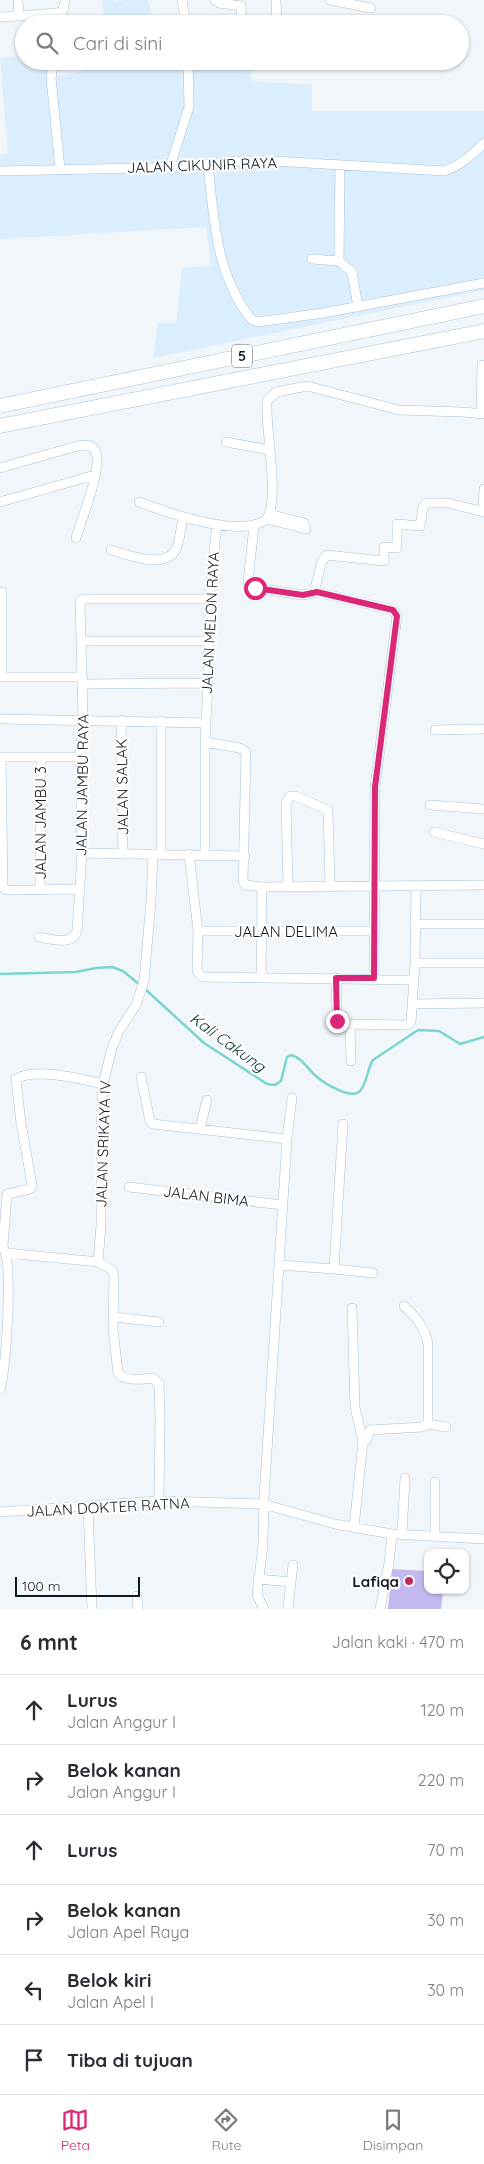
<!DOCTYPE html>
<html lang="id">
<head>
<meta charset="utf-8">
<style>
	:root { --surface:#fff; --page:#f7f7f7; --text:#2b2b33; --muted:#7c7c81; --line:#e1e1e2; --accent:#db2777 }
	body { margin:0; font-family:Quicksand,sans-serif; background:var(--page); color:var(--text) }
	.controls { position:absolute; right:15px; bottom:15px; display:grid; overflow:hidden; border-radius:10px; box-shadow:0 1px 4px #0004 }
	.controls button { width:45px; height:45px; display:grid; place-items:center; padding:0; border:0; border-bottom:1px solid var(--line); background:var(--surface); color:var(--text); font:25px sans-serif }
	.scale { position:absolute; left:15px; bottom:12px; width:125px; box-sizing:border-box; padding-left:5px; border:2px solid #0f1920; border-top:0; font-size:14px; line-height:18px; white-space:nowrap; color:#0f1920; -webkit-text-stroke:4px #fff; paint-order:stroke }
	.stop { position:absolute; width:15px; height:15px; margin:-11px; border:4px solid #db2777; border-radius:50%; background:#fff }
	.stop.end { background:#db2777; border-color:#fff; box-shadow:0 1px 5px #0008 }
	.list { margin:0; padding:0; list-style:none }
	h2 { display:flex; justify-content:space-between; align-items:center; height:65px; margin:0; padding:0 20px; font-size:21px }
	h2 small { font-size:16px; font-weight:400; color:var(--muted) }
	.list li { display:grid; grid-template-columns:32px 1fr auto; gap:15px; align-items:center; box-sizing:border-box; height:70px; padding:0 20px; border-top:1px solid var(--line) }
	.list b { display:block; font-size:19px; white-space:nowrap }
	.list p { margin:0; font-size:16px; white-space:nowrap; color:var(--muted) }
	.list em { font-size:16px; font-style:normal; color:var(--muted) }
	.icon { flex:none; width:28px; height:28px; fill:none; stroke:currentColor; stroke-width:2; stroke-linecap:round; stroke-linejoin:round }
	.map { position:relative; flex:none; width:484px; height:1609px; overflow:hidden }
	.search { position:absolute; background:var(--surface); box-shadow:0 1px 4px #0004; left:15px; right:15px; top:15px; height:55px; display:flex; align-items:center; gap:12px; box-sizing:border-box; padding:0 18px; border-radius:28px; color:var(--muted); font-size:19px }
	.sheet { height:485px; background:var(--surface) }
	nav { display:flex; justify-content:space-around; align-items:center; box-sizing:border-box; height:70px; border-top:1px solid var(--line); background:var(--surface); font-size:14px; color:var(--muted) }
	nav a { display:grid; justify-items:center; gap:2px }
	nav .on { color:var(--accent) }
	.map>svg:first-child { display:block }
	.built { fill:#daeefd }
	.green { fill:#c2baef }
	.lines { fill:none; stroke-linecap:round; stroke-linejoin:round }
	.stream { stroke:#7bd5cf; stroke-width:2.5 }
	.minor-casing { stroke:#a8c2d6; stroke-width:10 }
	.highway-casing { stroke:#a8c2d6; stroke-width:15 }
	.minor { stroke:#fff; stroke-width:9 }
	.highway { stroke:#fff; stroke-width:14 }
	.route { stroke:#db2777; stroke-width:6 }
	.poi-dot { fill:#bc2d59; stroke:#fff; stroke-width:2 }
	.labels { text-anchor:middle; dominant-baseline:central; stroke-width:4.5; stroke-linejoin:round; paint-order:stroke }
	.shield { fill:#fff; stroke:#575e63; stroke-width:1 }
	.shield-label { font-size:14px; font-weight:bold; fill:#0f1920 }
	.street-label { font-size:15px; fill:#0f1920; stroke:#fff }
	.poi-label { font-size:15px; font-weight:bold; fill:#0f1920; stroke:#fff; text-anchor:end }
	.water-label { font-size:16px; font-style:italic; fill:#093634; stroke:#fff }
</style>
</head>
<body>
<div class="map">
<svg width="484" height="1609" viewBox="0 0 484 1609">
	<rect width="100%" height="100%" fill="#f1f6fb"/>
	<!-- built -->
	<path class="built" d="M101 0H113L114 2 125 0H148L154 24H106Z
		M24 55V61H46L48 78 84 71V61H249L251 81 312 85V111H484V290L153 358 158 323H176L182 268 211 265 206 227 0 239V155L8 153 0 58Z"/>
	<!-- green -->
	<path class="green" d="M392 1569 428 1571V1590H443L441 1609H388Z"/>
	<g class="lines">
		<!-- stream -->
		<path class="stream" d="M0 974 76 972 96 968 112 967 123 971 145 989 204 1043 267 1084 275 1085 281 1081 287 1057 291 1055C303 1058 308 1070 317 1077 324 1083 350 1099 359 1092 367 1085 367 1069 373 1060L418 1030 439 1031 460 1044 484 1037"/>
		<defs>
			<path id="minor" d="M182 0 186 24
				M215 0 219 3 241 6 242 23
				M276 0 277 24
				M330 0 371 8
				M19 16 57 13 63 11 65 0
				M0 17 19 16 18 0
				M54 61 51 78 60 169
				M208 165C214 220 216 276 252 320L258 322 323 313 484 283
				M170 167 189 107 188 61
				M0 171 187 167 237 161H273L444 171C461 166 472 154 484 143
				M312 259 339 261 352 272 358 307
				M339 261 340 165
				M481 414 482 365
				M226 442 270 450
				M0 468 81 445C86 445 92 445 95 450 104 466 81 520 76 538
				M0 502 95 475
				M139 502C168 513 241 539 267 519 280 495 265 430 267 401L276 392 307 386 399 410 462 412 484 414
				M483 512 484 489
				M267 519 306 529 304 523 269 514
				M254 526 248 582 255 588 303 595 317 592 393 610 397 616 375 787 374 978
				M111 550C127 555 166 570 176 549 180 540 181 528 183 518
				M314 592 322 561 327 555 384 561V547L397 548V524L420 526 423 507 426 503H448L484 512
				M82 641H208
				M0 677H83
				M2 677V592
				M82 684 208 683
				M0 719 205 723
				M121 720 123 854
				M435 730 484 729
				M205 742 240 748 246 752 243 880 245 885 262 887 484 885
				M0 757H80
				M1 757 3 888 7 890 79 889
				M430 805 484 809
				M434 832 484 844
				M82 853 245 856
				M161 854V721
				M189 854 198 931 197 971 202 977 413 980
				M205 854V742L208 683 209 599 217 524
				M288 885 286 803 290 796H295L328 810 330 885
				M40 888 41 757
				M416 924H484
				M198 931H374
				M39 937C51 939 73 946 77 931L82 853 80 757 83 719 80 601 84 599H209
				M415 963H484
				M261 978 262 887
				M336 978 337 1016 340 1024 408 1025 411 1022 415 963 416 886
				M412 1004 484 1003
				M350 1025 351 1061
				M141 1077 150 1121 153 1124 287 1139
				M200 1128 207 1100
				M129 1187 283 1205
				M3 1246 7 1194 30 1189 32 1185 21 1123 16 1079C35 1067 83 1079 103 1084
				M6 1253 89 1261 98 1262 112 1270 114 1277 113 1329 118 1373C126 1382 142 1379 153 1378L159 1384 160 1417 159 1501
				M98 1262 101 1225V1131L103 1084 112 1048 119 1031 136 1005 144 981 151 901 153 854
				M279 1265 334 1269 343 1124
				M334 1269 373 1273
				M352 1308 355 1407 363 1442 354 1527
				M114 1317 159 1322
				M0 1390C6 1367 13 1269 4 1249
				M428 1424 446 1427
				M363 1442 366 1441 370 1430 422 1427 428 1424V1344C425 1327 416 1317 404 1306
				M88 1507 92 1609
				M0 1512 159 1501 263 1504 335 1524 392 1534 484 1539
				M402 1534 405 1478
				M435 1537V1482
				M258 1579 291 1582
				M137 1596 138 1609
				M288 1608 293 1565
				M264 1609 257 1595 263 1544 264 1498 287 1139 292 1098
				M380 1609 389 1563 392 1534"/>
			<path id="highway" d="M0 406 484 306
				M0 426 484 331"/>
		</defs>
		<!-- minor casing -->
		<use href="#minor" class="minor-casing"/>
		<!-- highway casing -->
		<use href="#highway" class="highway-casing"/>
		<!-- minor -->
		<use href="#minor" class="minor"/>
		<!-- highway -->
		<use href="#highway" class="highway"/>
	</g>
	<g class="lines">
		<!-- route -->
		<path class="route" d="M255 588 303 595 317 592 393 610 397 616 375 787 374 978H336L337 1021"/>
	</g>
	<!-- markers -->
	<circle class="poi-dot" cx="409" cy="1581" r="5"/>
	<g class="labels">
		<!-- shield labels -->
		<rect class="shield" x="232" y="344.5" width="20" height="23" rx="4"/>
		<g class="shield-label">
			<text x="242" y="356">5</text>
		</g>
		<!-- street labels -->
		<g class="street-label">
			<text transform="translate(202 165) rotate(-2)">JALAN CIKUNIR RAYA</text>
			<text transform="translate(210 623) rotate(-87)">JALAN MELON RAYA</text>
			<text transform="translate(82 785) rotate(-89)">JALAN JAMBU RAYA</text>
			<text transform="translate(122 787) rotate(-91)">JALAN SALAK</text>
			<text transform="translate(40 823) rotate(-90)">JALAN JAMBU 3</text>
			<text x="286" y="931">JALAN DELIMA</text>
			<text transform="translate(103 1144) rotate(-88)">JALAN SRIKAYA IV</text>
			<text transform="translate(206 1196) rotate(7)">JALAN BIMA</text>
			<text transform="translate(108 1507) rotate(-3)">JALAN DOKTER RATNA</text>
		</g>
		<!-- poi labels -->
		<g class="poi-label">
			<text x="399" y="1581">Lafiqa</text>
		</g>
		<!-- water labels -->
		<g class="water-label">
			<text transform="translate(228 1042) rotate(36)">Kali Cakung</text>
		</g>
	</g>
</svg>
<div class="controls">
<button><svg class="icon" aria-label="locate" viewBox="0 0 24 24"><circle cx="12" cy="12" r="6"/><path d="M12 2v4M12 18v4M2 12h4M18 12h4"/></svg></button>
</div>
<div class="scale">100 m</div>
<div class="stop" style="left:255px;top:588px"></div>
<div class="stop end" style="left:337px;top:1021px"></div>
<div class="search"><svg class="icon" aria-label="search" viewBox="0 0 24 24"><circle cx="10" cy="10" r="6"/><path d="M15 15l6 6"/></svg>Cari di sini</div>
</div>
<section class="sheet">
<h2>6 mnt<small>Jalan kaki · 470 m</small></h2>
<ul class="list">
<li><svg class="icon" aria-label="ahead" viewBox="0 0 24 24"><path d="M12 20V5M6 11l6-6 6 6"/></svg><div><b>Lurus</b><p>Jalan Anggur I</p></div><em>120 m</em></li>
<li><svg class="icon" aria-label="right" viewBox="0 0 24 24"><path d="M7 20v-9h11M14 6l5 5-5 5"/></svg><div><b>Belok kanan</b><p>Jalan Anggur I</p></div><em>220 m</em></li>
<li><svg class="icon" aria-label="ahead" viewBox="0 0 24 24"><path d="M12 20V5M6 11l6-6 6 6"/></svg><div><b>Lurus</b></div><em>70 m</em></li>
<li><svg class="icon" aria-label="right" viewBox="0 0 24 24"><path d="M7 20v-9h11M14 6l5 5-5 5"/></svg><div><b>Belok kanan</b><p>Jalan Apel Raya</p></div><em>30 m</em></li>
<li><svg class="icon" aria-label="left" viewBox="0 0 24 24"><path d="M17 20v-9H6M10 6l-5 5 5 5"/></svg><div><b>Belok kiri</b><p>Jalan Apel I</p></div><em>30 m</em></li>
<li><svg class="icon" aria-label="arrive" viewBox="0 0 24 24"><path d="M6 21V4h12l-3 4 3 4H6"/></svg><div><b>Tiba di tujuan</b></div></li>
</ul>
</section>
<nav>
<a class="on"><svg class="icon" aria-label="map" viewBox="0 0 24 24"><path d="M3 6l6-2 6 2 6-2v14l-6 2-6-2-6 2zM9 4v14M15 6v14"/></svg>Peta</a>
<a><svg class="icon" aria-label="directions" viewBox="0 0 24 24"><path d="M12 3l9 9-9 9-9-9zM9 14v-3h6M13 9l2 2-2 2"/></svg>Rute</a>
<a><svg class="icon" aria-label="saved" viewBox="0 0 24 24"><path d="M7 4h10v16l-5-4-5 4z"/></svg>Disimpan</a>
</nav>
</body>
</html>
